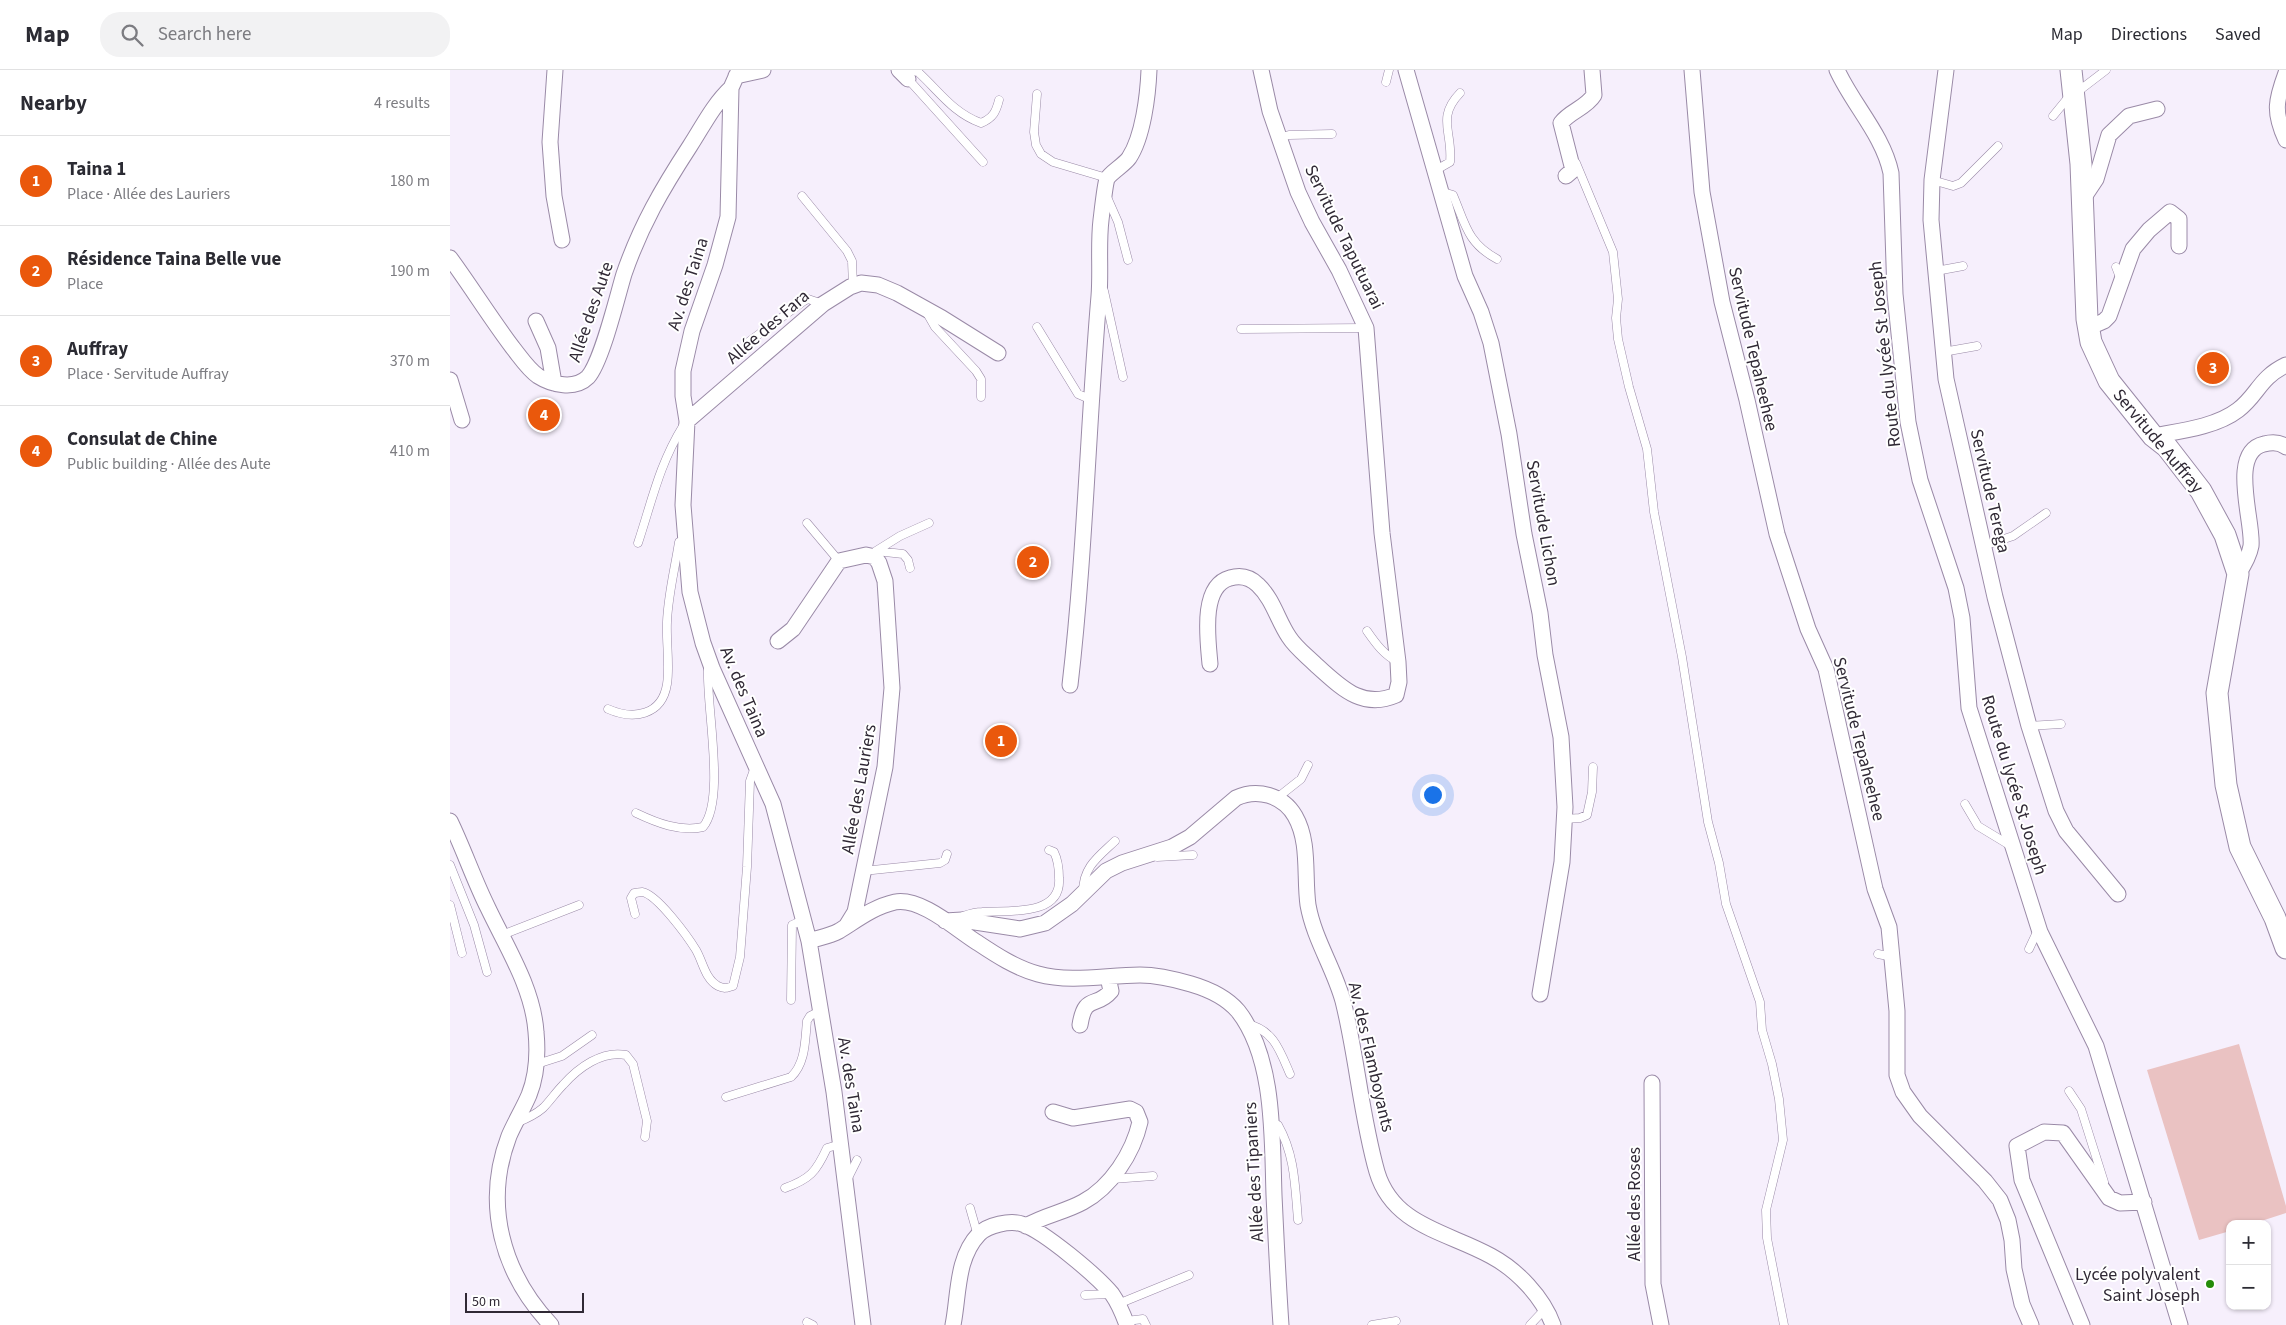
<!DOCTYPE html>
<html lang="en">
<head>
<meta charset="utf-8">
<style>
	:root { --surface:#fff; --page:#f2f2f3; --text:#2b2b33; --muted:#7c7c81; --line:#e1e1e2; --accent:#ea580c }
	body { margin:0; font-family:"Source Sans 3",sans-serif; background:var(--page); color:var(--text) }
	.controls { position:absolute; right:15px; bottom:15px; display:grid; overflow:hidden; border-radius:10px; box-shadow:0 1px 4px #0004 }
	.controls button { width:45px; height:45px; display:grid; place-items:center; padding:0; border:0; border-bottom:1px solid var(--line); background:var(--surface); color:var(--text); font:25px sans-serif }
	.scale { position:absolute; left:15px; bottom:12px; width:119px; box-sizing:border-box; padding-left:5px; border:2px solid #302935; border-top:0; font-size:14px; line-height:18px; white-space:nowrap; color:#302935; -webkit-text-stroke:4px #fff; paint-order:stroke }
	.you { position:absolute; left:982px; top:724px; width:18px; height:18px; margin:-12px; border:4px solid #fff; border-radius:50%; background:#1a73e8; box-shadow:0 0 0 8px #1a73e833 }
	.badge { display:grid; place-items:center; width:32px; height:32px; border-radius:50%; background:var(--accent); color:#fff; font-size:16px; font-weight:700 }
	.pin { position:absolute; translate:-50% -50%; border:2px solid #fff; box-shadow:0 1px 5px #0006 }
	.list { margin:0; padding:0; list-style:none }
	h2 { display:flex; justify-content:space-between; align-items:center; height:65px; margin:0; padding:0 20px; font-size:21px }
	h2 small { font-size:16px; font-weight:400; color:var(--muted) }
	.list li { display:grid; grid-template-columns:32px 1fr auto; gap:15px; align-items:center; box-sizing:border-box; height:90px; padding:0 20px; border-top:1px solid var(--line) }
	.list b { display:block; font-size:19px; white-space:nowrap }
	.list p { margin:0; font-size:16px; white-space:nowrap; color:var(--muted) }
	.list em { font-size:16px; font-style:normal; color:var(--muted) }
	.icon { flex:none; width:28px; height:28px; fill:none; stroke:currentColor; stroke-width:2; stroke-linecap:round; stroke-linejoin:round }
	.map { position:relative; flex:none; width:1836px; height:1255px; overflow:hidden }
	header { display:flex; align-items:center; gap:30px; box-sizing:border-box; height:70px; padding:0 25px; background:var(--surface); border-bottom:1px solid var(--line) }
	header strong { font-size:24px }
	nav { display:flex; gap:28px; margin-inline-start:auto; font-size:18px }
	.search { width:350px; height:45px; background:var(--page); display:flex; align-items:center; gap:12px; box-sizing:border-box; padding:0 18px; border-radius:20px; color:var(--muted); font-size:19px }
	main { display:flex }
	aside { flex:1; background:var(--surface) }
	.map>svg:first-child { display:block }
	.green { fill:#eac2c2 }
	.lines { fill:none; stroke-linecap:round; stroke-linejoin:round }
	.lane-casing { stroke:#9a8aa7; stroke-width:9 }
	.street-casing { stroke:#9a8aa7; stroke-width:17 }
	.secondary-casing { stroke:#9a8aa7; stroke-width:23 }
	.lane { stroke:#fff; stroke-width:8 }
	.street { stroke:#fff; stroke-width:15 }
	.secondary { stroke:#fff; stroke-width:21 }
	.poi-dot { fill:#248c09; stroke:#fff; stroke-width:2 }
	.labels { text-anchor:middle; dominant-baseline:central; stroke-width:4; stroke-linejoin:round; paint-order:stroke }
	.street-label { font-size:18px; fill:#302935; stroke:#fff }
	.poi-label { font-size:18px; fill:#302935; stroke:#fff; text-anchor:end }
</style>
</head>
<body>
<header>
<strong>Map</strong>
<div class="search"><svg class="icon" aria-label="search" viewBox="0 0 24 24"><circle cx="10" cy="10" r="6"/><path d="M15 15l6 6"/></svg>Search here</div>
<nav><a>Map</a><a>Directions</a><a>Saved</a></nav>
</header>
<main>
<aside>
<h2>Nearby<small>4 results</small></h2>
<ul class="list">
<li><span class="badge">1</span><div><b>Taina 1</b><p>Place · Allée des Lauriers</p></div><em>180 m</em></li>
<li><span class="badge">2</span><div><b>Résidence Taina Belle vue</b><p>Place</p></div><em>190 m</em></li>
<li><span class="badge">3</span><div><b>Auffray</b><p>Place · Servitude Auffray</p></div><em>370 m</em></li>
<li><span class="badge">4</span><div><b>Consulat de Chine</b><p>Public building · Allée des Aute</p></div><em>410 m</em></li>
</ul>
</aside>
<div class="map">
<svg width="1836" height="1255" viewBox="0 0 1836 1255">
	<rect width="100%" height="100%" fill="#f6effc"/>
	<!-- green -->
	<path class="green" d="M1789 974 1836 1136V1143L1802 1154H1780V1161L1749 1170 1697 1000Z"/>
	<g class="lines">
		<defs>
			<path id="lane" d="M460 0 468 2C489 21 503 43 531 53 543 48 546 42 549 30
				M458 9 533 92
				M936 12 939 0
				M1626 23 1656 0
				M587 24 584 62 586 75 591 84 603 92 657 108
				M1603 46 1621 24
				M829 68 839 65 882 64
				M1126 93 1163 182 1168 229 1166 248 1168 269 1179 317 1197 379 1204 442 1232 587 1258 752 1269 793 1276 834 1310 932 1312 960 1322 994 1329 1029 1333 1070 1316 1140 1317 1168 1334 1255
				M986 100 1000 92C1003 62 986 48 1010 23
				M1482 110 1503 116 1511 113 1548 76
				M993 122 1003 125C1015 153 1017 173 1047 189
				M352 126 397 181 402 191 403 216
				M657 127 668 152 678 190
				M1666 197 1671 210
				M1486 201 1513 196
				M654 221 673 307
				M477 243 485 257 526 301 531 309V327
				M587 257 628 324 642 330
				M791 259 916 258
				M297 273 354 231 358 229 373 234
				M1493 282 1527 276
				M357 453 389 491
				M188 473C202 431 209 395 233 356
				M1533 476 1563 466 1596 443
				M426 481 453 484 458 490 460 498
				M425 487 426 481 450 466 479 453
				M917 561C926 574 934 585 948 592
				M158 639C183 650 212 646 217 614 220 596 216 571 217 552 218 525 225 498 229 472L234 470
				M1579 656 1611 654
				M827 728 851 709 858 695
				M1515 734 1528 756 1561 776
				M186 743C207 753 230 762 253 757 276 729 256 637 258 598
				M1115 749 1130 748 1137 745 1142 722 1143 697
				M707 787 743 785
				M0 795 24 855 37 902
				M413 801 490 793 495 790 497 784
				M633 822C633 797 648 787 665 771
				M0 835 12 883
				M185 844 181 828 184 823C187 823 189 822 192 822 207 824 238 867 246 880 253 892 255 909 268 916 274 919 277 918 283 916L290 887 297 797 300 711 305 697
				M513 846C519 844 526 842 532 842 558 840 612 847 609 808 609 799 608 790 604 782L599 780
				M52 865 129 835
				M1579 879 1588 860
				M1428 884 1443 887
				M341 930 342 855 353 850
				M797 954C824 960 830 981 840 1004
				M87 994 112 986 142 965
				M1619 1021 1631 1039 1654 1112
				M276 1027 341 1007C356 993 355 969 357 951L360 946 370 941
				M66 1053C76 1049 85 1045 93 1038 100 1031 106 1022 113 1015 128 998 152 980 176 985L183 994 197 1051 195 1067
				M822 1053 828 1055C845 1085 845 1116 848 1150
				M398 1108 407 1090
				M662 1109 703 1106
				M335 1118C360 1109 366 1102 377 1078L391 1074
				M520 1138 528 1166
				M635 1225 661 1224
				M668 1234 739 1205
				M676 1251 693 1249 696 1255
				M357 1252 363 1255
				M922 1255 946 1251
				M1080 1255 1095 1239"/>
			<path id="street" d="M105 0 100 72 104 126 112 170
				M289 0 281 18 278 147 265 195 242 261 233 301V326L237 351 233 435 240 522 253 573 262 598 323 734 359 871 384 1022 413 1255
				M449 0 458 9
				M956 0 1015 206 1031 242 1041 273 1059 364 1074 464 1090 543 1095 585 1111 667 1115 737 1112 792 1090 924
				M1242 0 1252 122 1272 232 1297 330 1327 464 1358 559 1376 599 1425 819 1439 857 1447 941V1005L1453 1022 1470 1046 1535 1111 1550 1130 1558 1150 1562 1170 1564 1199 1572 1234 1581 1255
				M1387 0C1403 35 1433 65 1441 103L1445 224 1458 352 1470 410 1506 518 1512 548 1519 638 1590 862 1646 976 1730 1255
				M1496 0 1482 110 1481 150 1496 309 1545 527 1579 656 1606 741 1616 761 1668 824
				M1836 3C1826 30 1823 42 1836 70
				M286 6 313 0
				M1116 106 1123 100 1111 53C1120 41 1136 38 1144 25L1142 0
				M1632 130 1646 109 1659 65 1679 46 1707 39
				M0 188C22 218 41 249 63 278 71 288 78 299 88 306 102 315 125 320 138 307 152 291 167 227 174 204 191 155 212 119 240 76 253 56 263 35 281 18
				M86 251 98 278 104 313
				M1638 258 1654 251 1659 246 1683 179 1699 160 1720 142 1729 149V176
				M0 310 12 350
				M237 351 373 234 400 217 411 213 428 215 447 223 492 248 548 283
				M1703 366C1730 361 1766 357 1788 340 1808 325 1809 308 1836 295
				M1788 504C1794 495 1799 487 1801 476 1804 453 1778 382 1814 374 1822 372 1830 372 1836 377
				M328 571 343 559 389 491 416 485 425 487 429 493 435 511 442 618 435 697 405 842 397 855
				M760 594C758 570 750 516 780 508 790 505 800 507 808 515 823 529 828 551 839 567 846 578 857 586 866 595 890 616 911 640 946 625L949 612 948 592 932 463 916 258 889 200 862 152 848 122 820 41 811 0
				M620 615C635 486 638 355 649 226 651 201 648 175 651 150 652 142 655 114 657 109 660 103 674 95 679 88 693 67 698 25 699 0
				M0 751C14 780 24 810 38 838 56 876 83 918 86 962 88 983 87 1005 79 1025 73 1039 65 1052 59 1066 33 1134 52 1203 101 1255
				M495 851 512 850 570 859 595 853 622 834 656 801 672 793 722 777 740 767 786 728C807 718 833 725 845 746 860 772 854 806 858 835 864 869 884 898 893 931 907 987 911 1046 927 1102 943 1156 998 1162 1041 1186 1067 1200 1093 1227 1103 1255
				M359 871C368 868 380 866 389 861 407 850 423 837 445 832 471 827 507 860 528 873 546 885 566 898 588 904 622 913 656 905 690 905 707 905 724 909 741 914 758 919 776 927 788 941 825 988 822 1068 824 1125 826 1168 828 1212 831 1255
				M630 955C635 923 646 939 661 921L658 907
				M1202 1013 1203 1214 1211 1255
				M576 1156C595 1145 615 1142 633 1132 661 1117 683 1083 690 1052L686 1042 680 1039 623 1048 603 1042
				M503 1255C509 1225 506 1188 529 1164 538 1155 560 1150 572 1154 594 1161 647 1206 662 1224 669 1234 673 1244 677 1255
				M1632 1255 1572 1110 1567 1076 1594 1062 1613 1063 1659 1128 1670 1133 1694 1132"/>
			<path id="secondary" d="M1621 0 1631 94 1637 249 1641 272 1659 311 1703 366 1717 377 1751 421 1775 465 1788 504 1767 623 1776 715 1790 777 1825 848 1836 878"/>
		</defs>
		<!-- lane casing -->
		<use href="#lane" class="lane-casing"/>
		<!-- street casing -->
		<use href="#street" class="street-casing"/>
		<!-- secondary casing -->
		<use href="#secondary" class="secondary-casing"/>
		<!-- lane -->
		<use href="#lane" class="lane"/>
		<!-- street -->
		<use href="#street" class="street"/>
		<!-- secondary -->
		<use href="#secondary" class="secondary"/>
	</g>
	<!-- markers -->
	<circle class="poi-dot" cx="1760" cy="1214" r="5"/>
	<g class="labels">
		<!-- street labels -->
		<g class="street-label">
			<text transform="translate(894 167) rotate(64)">Servitude Taputuarai</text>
			<text transform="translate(238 214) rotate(-72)">Av. des Taina</text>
			<text transform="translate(141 242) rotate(-71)">Allée des Aute</text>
			<text transform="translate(318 257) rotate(-41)">Allée des Fara</text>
			<text transform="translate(1303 279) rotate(77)">Servitude Tepaheehee</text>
			<text transform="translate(1435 284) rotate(-96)">Route du lycée St Joseph</text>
			<text transform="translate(1708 371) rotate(50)">Servitude Auffray</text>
			<text transform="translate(1540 421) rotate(77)">Servitude Terega</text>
			<text transform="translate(1093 453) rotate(80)">Servitude Lichon</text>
			<text transform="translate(294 622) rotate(67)">Av. des Taina</text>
			<text transform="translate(1409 669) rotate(76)">Servitude Tepaheehee</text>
			<text transform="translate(1564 715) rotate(73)">Route du lycée St Joseph</text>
			<text transform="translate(409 719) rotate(-80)">Allée des Lauriers</text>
			<text transform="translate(921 987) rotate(77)">Av. des Flamboyants</text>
			<text transform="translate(401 1015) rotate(81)">Av. des Taina</text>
			<text transform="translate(804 1102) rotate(-93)">Allée des Tipaniers</text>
			<text transform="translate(1184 1134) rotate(-90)">Allée des Roses</text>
		</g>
		<!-- poi labels -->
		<g class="poi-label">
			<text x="1750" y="1204">Lycée polyvalent<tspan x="1750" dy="21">Saint Joseph</tspan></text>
		</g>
	</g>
</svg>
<div class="controls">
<button>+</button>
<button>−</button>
</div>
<div class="scale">50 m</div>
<div class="you"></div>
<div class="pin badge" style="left:551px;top:671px">1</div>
<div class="pin badge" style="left:583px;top:492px">2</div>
<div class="pin badge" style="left:1763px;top:298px">3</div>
<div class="pin badge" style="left:94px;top:345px">4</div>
</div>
</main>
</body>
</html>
